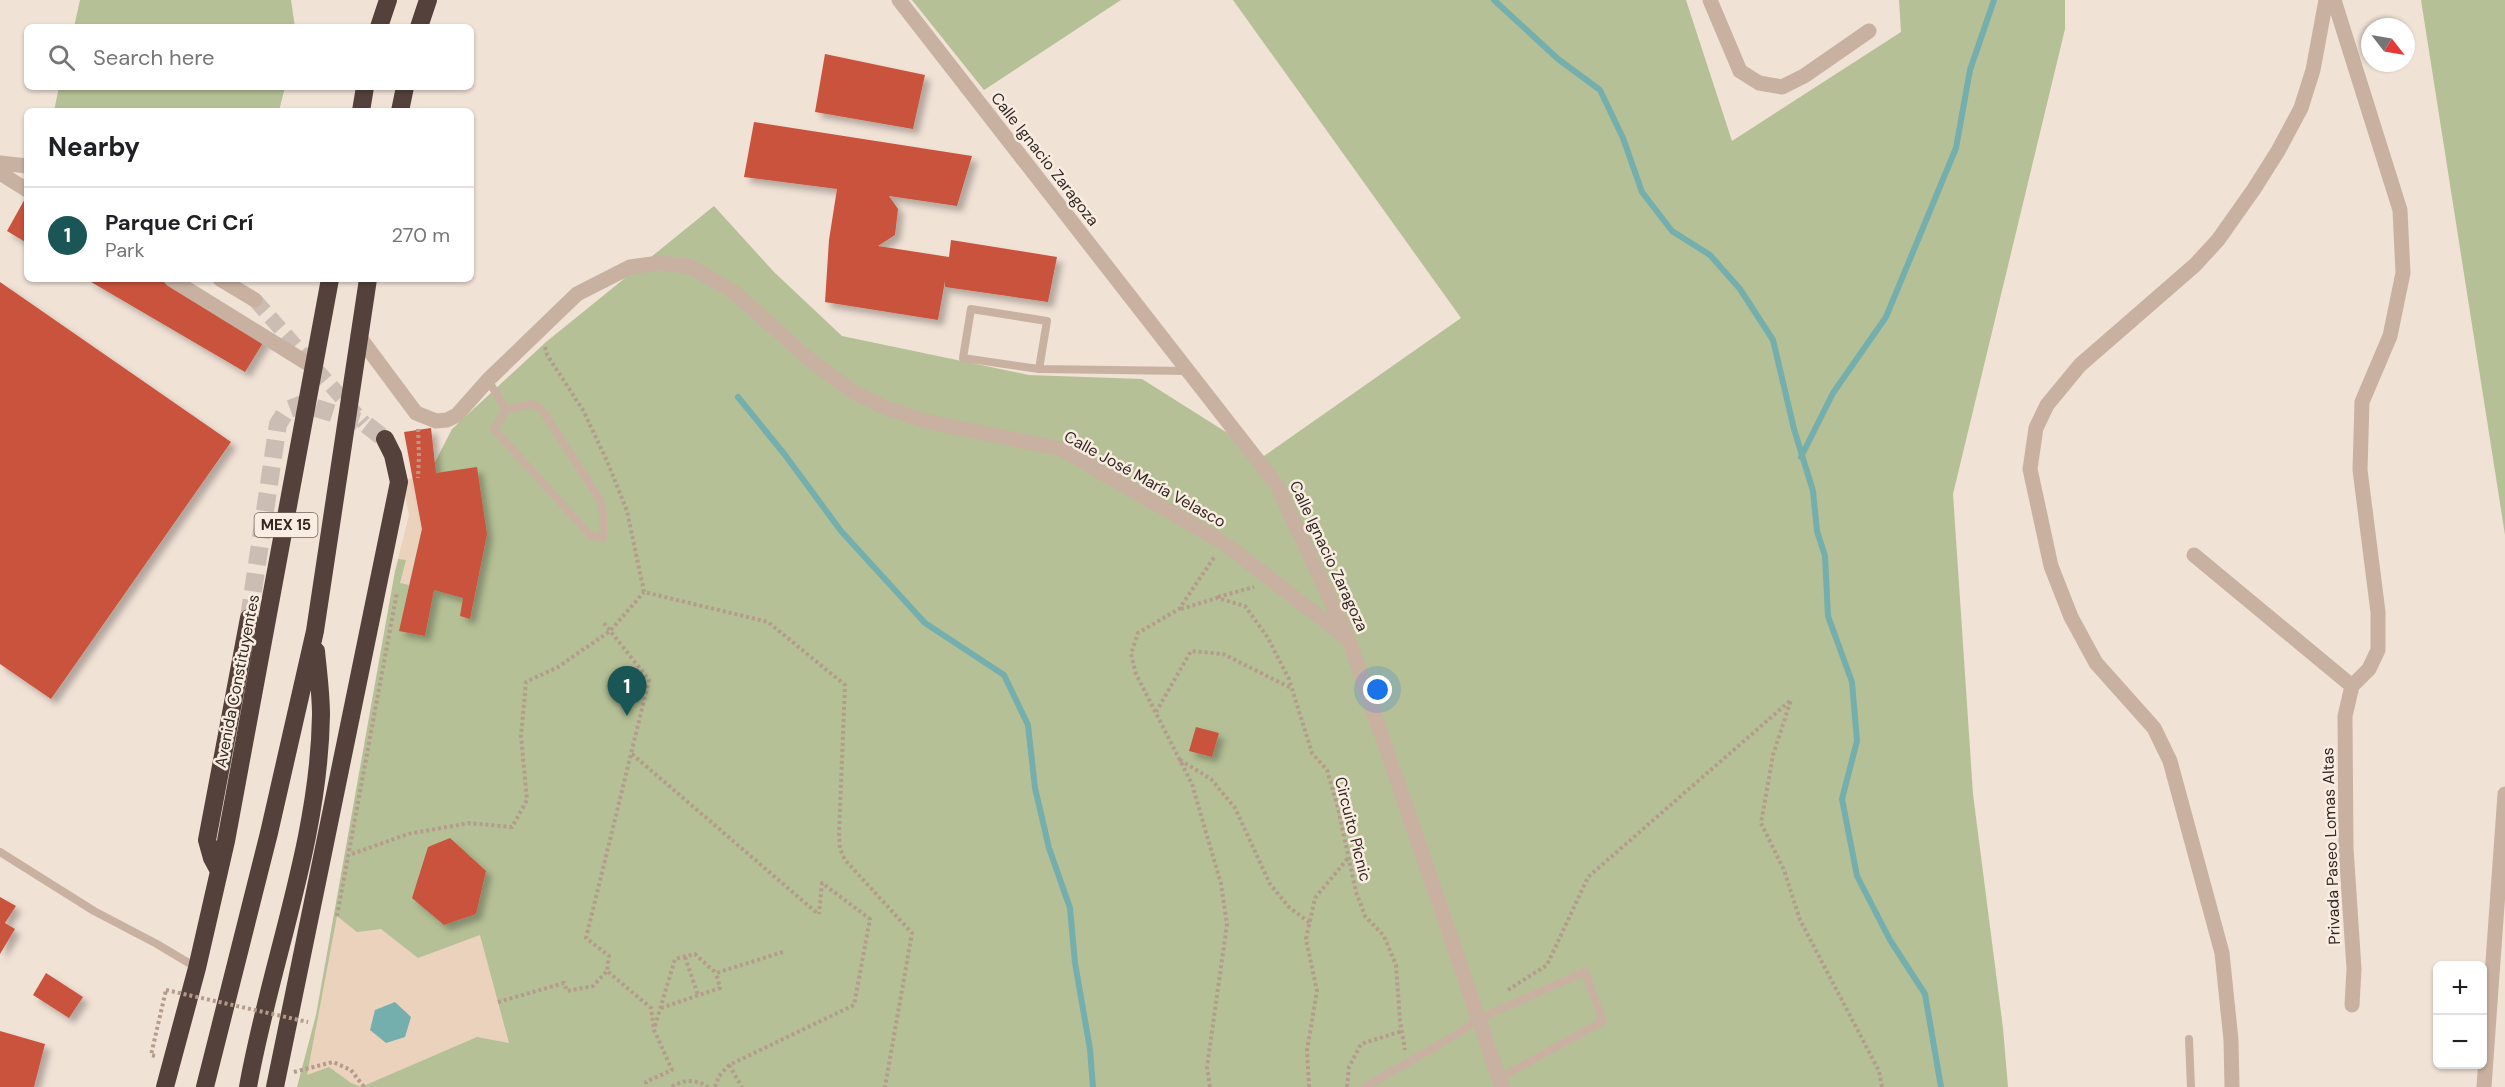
<!DOCTYPE html>
<html lang="en">
<head>
<meta charset="utf-8">
<style>
	:root { --surface:#fff; --page:#f2f2f2; --text:#202124; --muted:#757577; --line:#e0e0e0; --accent:#1a5655 }
	body { margin:0; font-family:"DM Sans",sans-serif; background:var(--page); color:var(--text) }
	.controls { position:absolute; right:18px; bottom:18px; display:grid; overflow:hidden; border-radius:9px; box-shadow:0 2px 4px #0004 }
	.controls button { width:54px; height:54px; display:grid; place-items:center; padding:0; border:0; border-bottom:2px solid var(--line); background:var(--surface); color:var(--text); font:30px sans-serif }
	.compass { position:absolute; left:2361px; top:18px; width:54px; height:54px; border-radius:50%; background:var(--surface); box-shadow:0 2px 4px #0004; rotate:121deg }
	.you { position:absolute; left:1378px; top:690px; width:21px; height:21px; margin:-15px; border:4px solid #fff; border-radius:50%; background:#1a73e8; box-shadow:0 0 0 9px #1a73e833 }
	.badge { display:grid; place-items:center; width:39px; height:39px; border-radius:50%; background:var(--accent); color:#fff; font-size:20px; font-weight:700 }
	.pin { position:absolute; translate:-50% -50px; filter:drop-shadow(0 2px 3px #0008) }
	.pin::after { content:''; position:absolute; top:32px; width:21px; height:18px; background:inherit; clip-path:polygon(0 0,100% 0,50% 100%) }
	.list { margin:0; padding:0; list-style:none }
	h2 { display:flex; justify-content:space-between; align-items:center; height:78px; margin:0; padding:0 24px; font-size:26px }
	h2 small { font-size:20px; font-weight:400; color:var(--muted) }
	.list li { display:grid; grid-template-columns:39px 1fr auto; gap:18px; align-items:center; box-sizing:border-box; height:96px; padding:0 24px; border-top:2px solid var(--line) }
	.list b { display:block; font-size:22px; white-space:nowrap }
	.list p { margin:0; font-size:20px; white-space:nowrap; color:var(--muted) }
	.list em { font-size:20px; font-style:normal; color:var(--muted) }
	.icon { flex:none; width:33px; height:33px; fill:none; stroke:currentColor; stroke-width:2; stroke-linecap:round; stroke-linejoin:round }
	.map { position:relative; flex:none; width:2505px; height:1087px; overflow:hidden }
	.search { position:absolute; background:var(--surface); box-shadow:0 2px 4px #0004; left:24px; top:24px; width:450px; height:66px; display:flex; align-items:center; gap:15px; box-sizing:border-box; padding:0 21px; border-radius:9px; color:var(--muted); font-size:22px }
	.panel { position:absolute; background:var(--surface); box-shadow:0 2px 4px #0004; left:24px; top:108px; width:450px; height:174px; border-radius:9px }
	.map>svg:first-child { display:block }
	.green { fill:#b5c096 }
	.plaza { fill:#ead2bc }
	.water { fill:#74afad }
	.lines { fill:none; stroke-linecap:round; stroke-linejoin:round }
	.stream { stroke:#74afad; stroke-width:6 }
	.building { fill:#ca533c; filter:url(#shadow) }
	.street-tunnel { stroke:#cbbdb3; stroke-width:15; stroke-dasharray:15 8; stroke-linecap:butt }
	.highway-tunnel { stroke:#cbbdb3; stroke-width:18; stroke-dasharray:18 9; stroke-linecap:butt }
	.path { stroke:#b59b8c; stroke-width:4; stroke-dasharray:3 3; stroke-linecap:butt }
	.lane { stroke:#c9b1a2; stroke-width:8 }
	.street { stroke:#c9b1a2; stroke-width:15 }
	.highway { stroke:#55413b; stroke-width:18 }
	.path-bridge { stroke:#b59b8c; stroke-width:4; stroke-dasharray:3 3; stroke-linecap:butt }
	.labels { text-anchor:middle; dominant-baseline:central; stroke-width:5; stroke-linejoin:round; paint-order:stroke }
	.shield { fill:#f9ede2; stroke:#6f635e; stroke-width:1.5 }
	.shield-label { font-size:15px; font-weight:bold; fill:#342825 }
	.street-label { font-size:16px; fill:#342825; stroke:#f9ede2 }
</style>
</head>
<body>
<div class="map">
<svg width="2505" height="1087" viewBox="0 0 2505 1087">
	<defs>
		<filter id="shadow"><feDropShadow dx="5.5" dy="5.5" stdDeviation="3" flood-color="#0004"/></filter>
	</defs>
	<rect width="100%" height="100%" fill="#f1e2d6"/>
	<!-- green -->
	<path class="green" d="M80 0H291L295 27H74Z
		M912 0H1121L984 90Z
		M1233 0H1686L1732 141 1901 32 1899 0H2065V29L1953 494 1973 794 2003 1028 2008 1087H297L316 1015 395 571 412 507 452 429 546 342 714 206 774 272 842 336 1029 375 1142 379 1264 456 1461 318Z
		M2421 0H2505V535Z
		M59 87H285L279 111H54Z"/>
	<!-- plaza -->
	<path class="plaza" d="M413 478 422 529 409 585 400 583 406 560 398 559 409 515 402 480Z
		M337 916 357 932 381 929 418 958 480 935 509 1043 477 1037 361 1087 351 1083 329 1067 307 1075Z"/>
	<!-- water -->
	<path class="water" d="M395 1002 411 1017 405 1037 386 1043 370 1030 375 1010Z"/>
	<g class="lines">
		<!-- stream -->
		<path class="stream" d="M1494 0 1558 59 1600 90 1623 138 1642 192 1672 231 1710 255 1740 289 1773 340 1794 429 1813 491 1817 531 1825 556 1828 616 1852 682 1857 741 1842 799 1857 876 1890 940 1925 994 1941 1087
			M738 397 785 455 841 531 925 623 1004 675 1028 725 1035 788 1049 848 1070 908 1075 963 1090 1049 1093 1087
			M1801 457 1833 393 1886 317 1956 148 1970 70 1994 0"/>
	</g>
	<!-- building -->
	<path class="building" d="M825 54 925 75 913 129 815 112Z
		M754 122 972 156 957 206 889 196 898 209 895 235 878 246 949 257 951 240 1057 257 1048 302 945 287V281L938 320 825 302 829 240 837 189 744 177Z
		M27 195V243L7 231Z
		M86 279H163L206 301 266 338 245 372Z
		M0 282 231 442 51 699 0 664Z
		M431 428 436 473 477 467 487 534 470 619 460 616 463 598 434 590 425 636 399 631 422 529 404 432Z
		M1196 727 1219 733 1212 757 1189 751Z
		M450 838 486 871 476 914 444 925 412 898 428 847Z
		M0 897 16 906 5 923 15 929 0 954Z
		M46 973 83 997 69 1018 33 995Z
		M0 1031 45 1044 34 1087H0Z"/>
	<g class="lines">
		<!-- street-tunnel -->
		<path class="street-tunnel" d="M255 300 364 423"/>
		<!-- highway-tunnel -->
		<path class="highway-tunnel" d="M249 618 278 424 287 410 303 404 364 423 385 439"/>
		<!-- path -->
		<path class="path" d="M545 347 547 355 583 410 607 461 627 511 644 592 768 622 845 685 839 833 840 849 845 860 912 933 885 1087
			M418 429 419 455 418 478
			M1218 597 1254 587
			M1181 609 1217 598 1245 606 1268 638 1289 679 1312 753 1327 770 1338 808 1356 892 1365 916 1384 936 1396 965 1400 1021 1405 1050
			M604 623 649 680 586 938 609 956 607 971 651 1008 654 1030 672 1070 646 1082V1087
			M1156 712 1191 651 1223 654 1291 688
			M632 754 818 914
			M1180 760 1211 779 1235 808 1270 884 1289 907 1310 923
			M352 854 408 834 469 823 512 827 527 800 521 736 526 682 558 667 610 631 644 592
			M337 916 397 592
			M685 957 698 995
			M1508 990 1547 965 1588 877 1791 700 1773 755 1761 823 1784 870 1800 920 1879 1071 1882 1087
			M498 1002 564 983 567 991 593 986 607 971
			M661 1008 720 988 716 973
			M655 1026 675 959 695 954 716 973 783 952
			M155 1056 151 1055 166 990
			M729 1065 742 1087
			M294 1072 333 1062 351 1070 364 1087
			M672 1087C684 1079 696 1079 708 1087
			M715 1087 719 1076 729 1065 854 1005 870 919 822 883 819 914
			M1210 1087 1207 1067 1227 924 1221 884 1192 784 1136 674 1131 654 1138 633 1179 609 1215 556
			M1309 1087 1307 1050 1317 991 1306 939 1315 898 1348 858
			M1347 1087 1349 1067 1361 1044 1402 1031"/>
		<!-- lane -->
		<path class="lane" d="M1039 369 1047 321 971 309 963 358 1039 369 1186 371
			M488 380 506 410
			M530 404 538 407 546 416 600 500 603 515V538L590 535 494 429 506 410Z
			M0 852 94 911 157 944 197 968
			M2189 1039 2191 1087
			M1365 1087 1459 1033 1480 1018 1585 972 1603 1021 1500 1078"/>
		<!-- street -->
		<path class="street" d="M899 0 1277 485 1349 640 1502 1087
			M1710 0 1740 71 1759 83 1782 87 1804 76 1869 31
			M2334 0 2400 210 2403 273 2390 336 2362 402 2360 470 2378 612V650L2369 669 2352 686 2345 716 2346 848 2354 969 2352 1005
			M0 163 27 166
			M0 173 27 190
			M171 279 315 368
			M220 279 255 300
			M358 335 416 413 436 421 447 420 457 415 488 380 577 294 630 267 659 263 689 266 734 292 810 360 852 391 884 407 925 421 1061 449 1224 543 1347 638
			M2194 555 2352 686
			M2232 1087 2231 1040 2222 953 2170 761 2154 728 2096 663 2071 617 2051 566 2030 469 2036 428 2047 405 2080 365 2195 265 2218 240 2254 189 2278 151 2301 108 2313 70 2326 0
			M2484 1087 2505 794"/>
		<!-- highway -->
		<path class="highway" d="M379 27 388 0
			M419 27 428 0
			M361 111 365 87
			M400 111 405 87
			M219 871 212 858 207 840 249 618
			M165 1087 197 968 226 841 330 279
			M205 1087 269 833 315 631 368 279
			M248 1087C270 963 319 843 321 715 321 694 318 672 316 651
			M275 1087 399 482 393 455 385 439"/>
		<!-- path-bridge -->
		<path class="path-bridge" d="M166 990 308 1022"/>
	</g>
	<g class="labels">
		<!-- shield labels -->
		<rect class="shield" x="254.5" y="513" width="63" height="24" rx="4.5"/>
		<g class="shield-label">
			<text x="286" y="525">MEX 15</text>
		</g>
		<!-- street labels -->
		<g class="street-label">
			<text transform="translate(1045 159) rotate(52)">Calle Ignacio Zaragoza</text>
			<text transform="translate(1145 479) rotate(29)">Calle José María Velasco</text>
			<text transform="translate(1329 556) rotate(65)">Calle Ignacio Zaragoza</text>
			<text transform="translate(237 681) rotate(-79)">Avenida Constituyentes</text>
			<text transform="translate(1353 829) rotate(76)">Circuito Pícnic</text>
			<text transform="translate(2331 846) rotate(-92)">Privada Paseo Lomas Altas</text>
		</g>
	</g>
</svg>
<div class="controls">
<button>+</button>
<button>−</button>
</div>
<svg class="compass" viewBox="-18 -18 36 36"><path d="M0-13l5 13h-10z" fill="#e53935"/><path d="M0 13l5-13h-10z" fill="#757577"/></svg>
<div class="you"></div>
<div class="pin badge" style="left:627px;top:716px">1</div>
<div class="search"><svg class="icon" aria-label="search" viewBox="0 0 24 24"><circle cx="10" cy="10" r="6"/><path d="M15 15l6 6"/></svg>Search here</div>
<section class="panel">
<h2>Nearby<small></small></h2>
<ul class="list">
<li><span class="badge">1</span><div><b>Parque Cri Crí</b><p>Park</p></div><em>270 m</em></li>
</ul>
</section>
</div>
</body>
</html>
